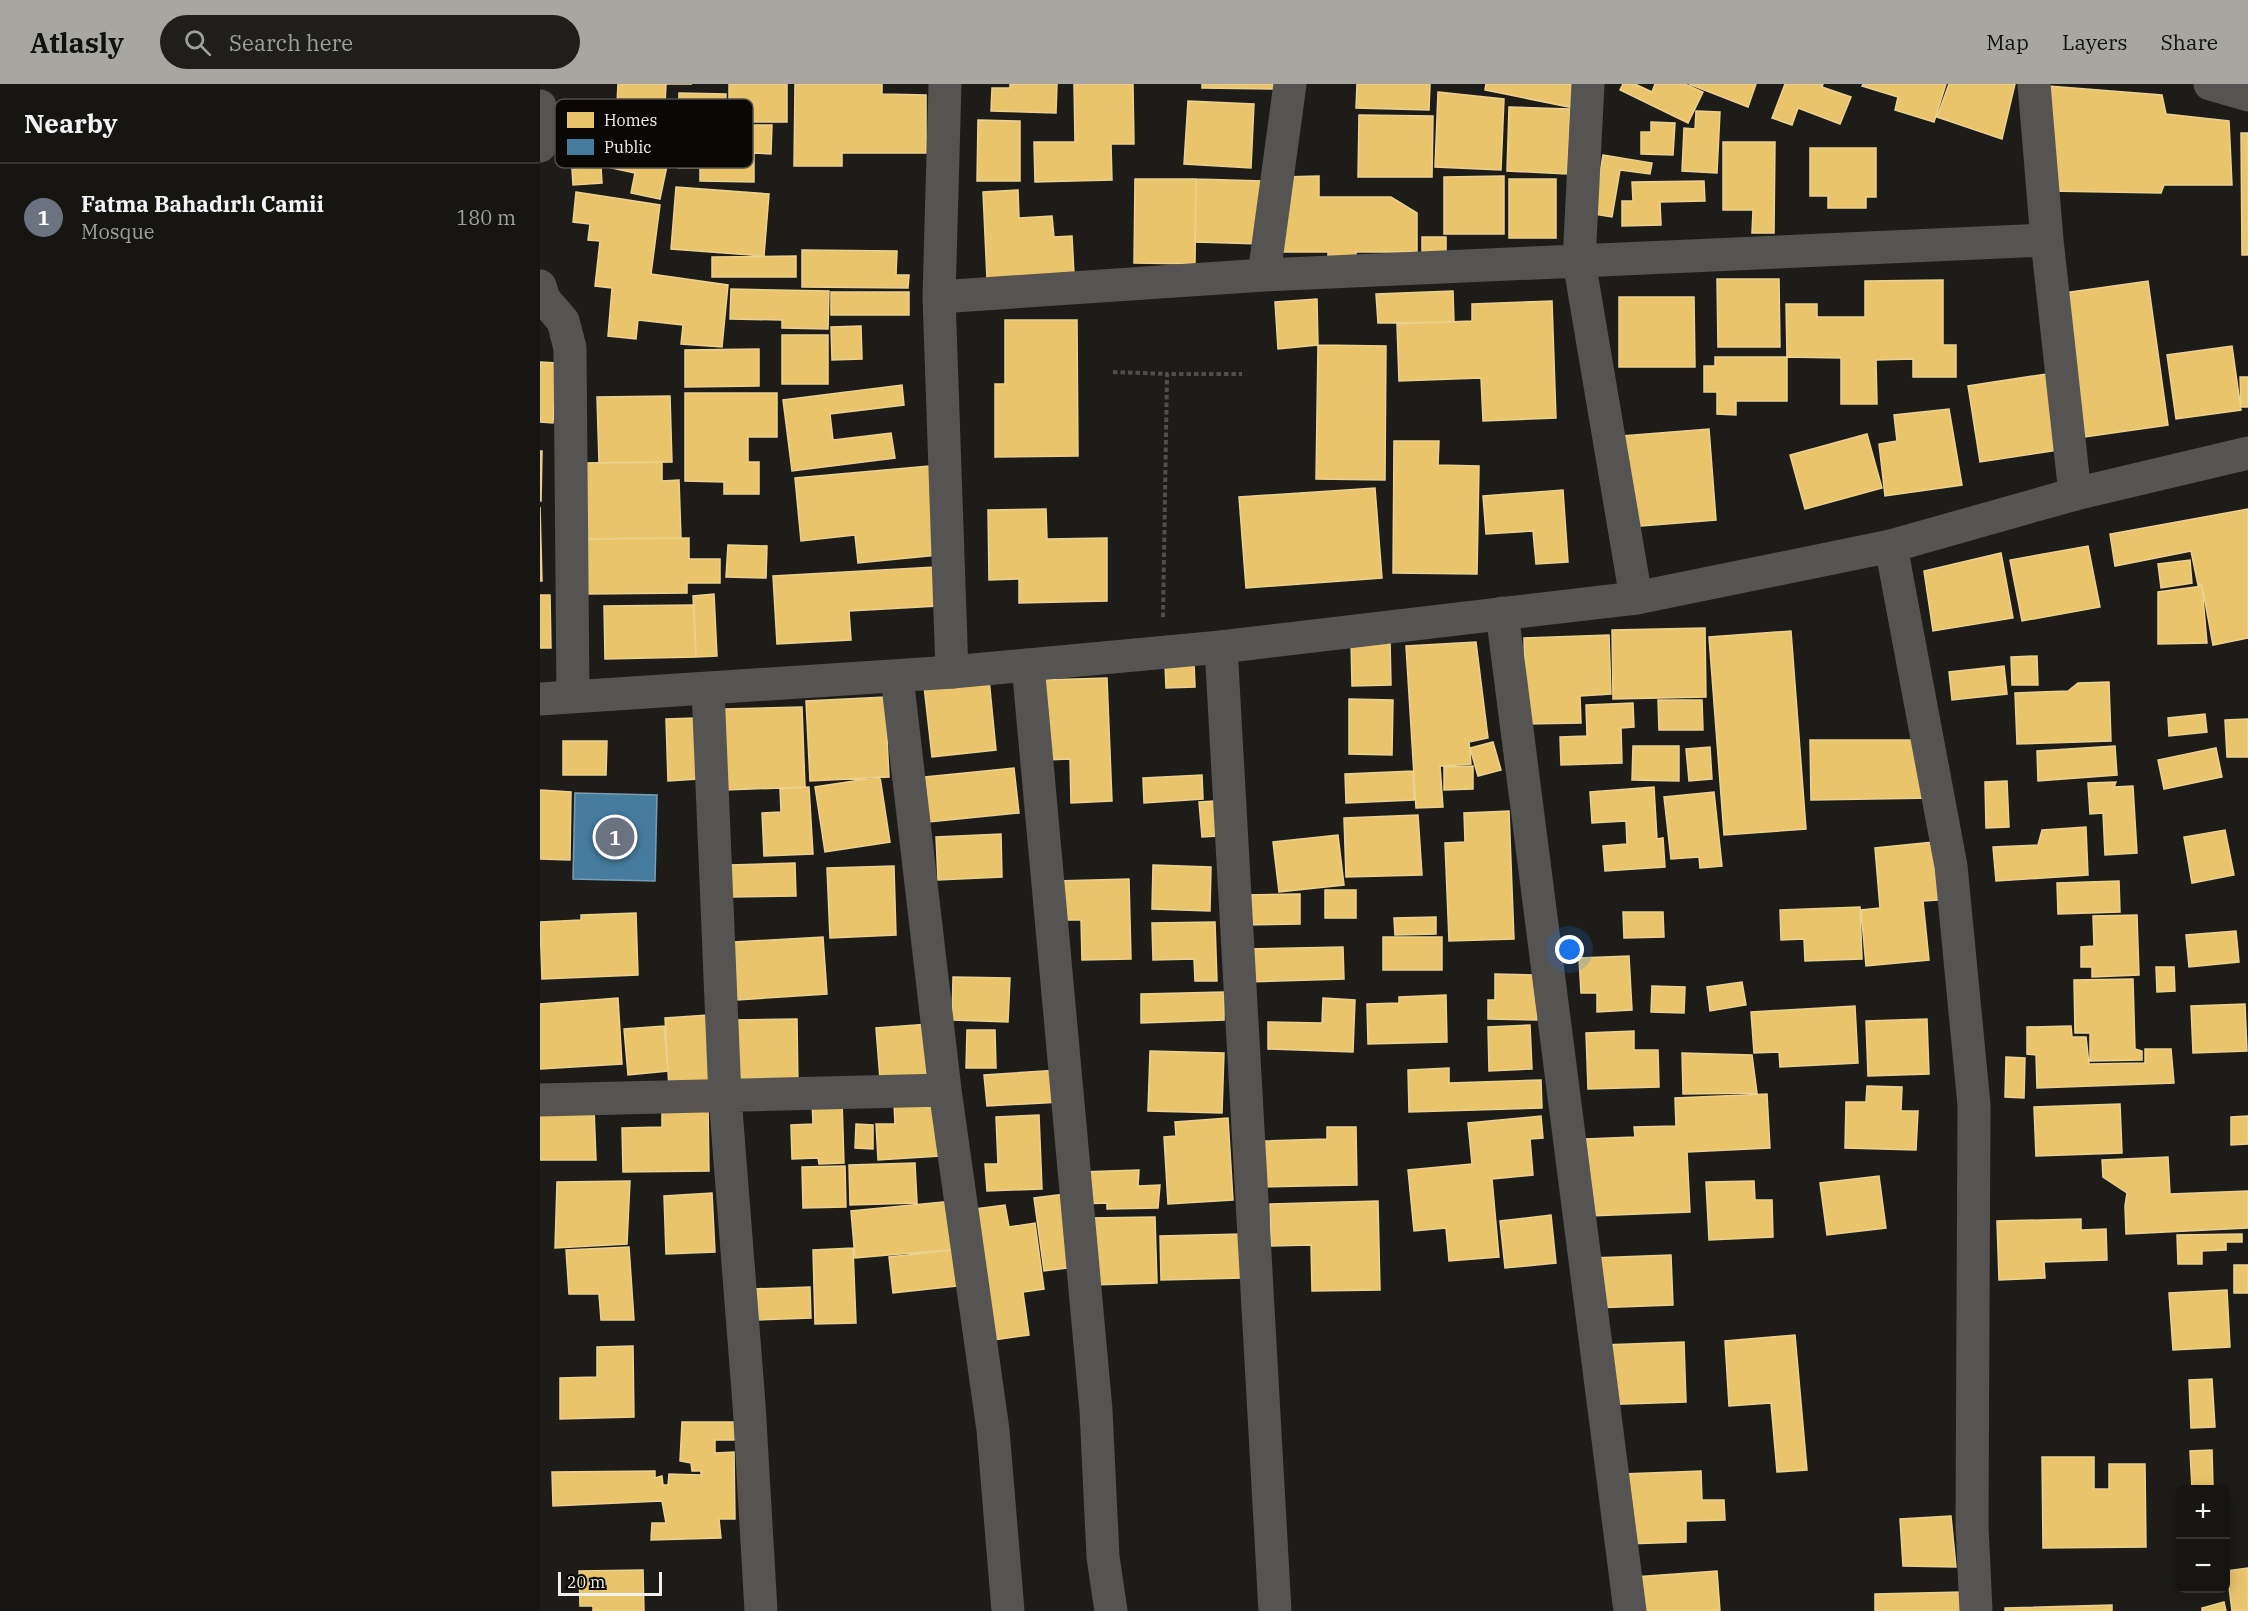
<!DOCTYPE html>
<html lang="en">
<head>
<meta charset="utf-8">
<style>
	:root { --surface:#161512; --page:#1f1e1b; --text:#f1f3f6; --muted:#9e9f9f; --line:#353432; --accent:#a7a6a0 }
	body { margin:0; font-family:"IBM Plex Serif",serif; background:var(--page); color:var(--text) }
	.controls { position:absolute; right:18px; bottom:18px; display:grid; overflow:hidden; border-radius:9px; box-shadow:0 3px 15px #0003 }
	.controls button { width:54px; height:54px; display:grid; place-items:center; padding:0; border:0; border-bottom:2px solid var(--line); background:var(--surface); color:var(--text); font:30px sans-serif }
	.scale { position:absolute; left:18px; bottom:15px; width:104px; box-sizing:border-box; padding-left:6px; border:3px solid #f2f0ea; border-top:0; font-size:16px; line-height:21px; white-space:nowrap; color:#f2f0ea; -webkit-text-stroke:4px #090805; paint-order:stroke }
	.you { position:absolute; left:1030px; top:866px; width:21px; height:21px; margin:-15px; border:4px solid #fff; border-radius:50%; background:#1a73e8; box-shadow:0 0 0 9px #1a73e833 }
	.badge { display:grid; place-items:center; width:39px; height:39px; border-radius:50%; background:var(--accent); color:#fff; font-size:20px; font-weight:700 }
	.pin { position:absolute; translate:-50% -50%; border:3px solid #fff; box-shadow:0 2px 6px #0006 }
	.list { margin:0; padding:0; list-style:none }
	h2 { display:flex; justify-content:space-between; align-items:center; height:78px; margin:0; padding:0 24px; font-size:26px }
	h2 small { font-size:20px; font-weight:400; color:var(--muted) }
	.list li { display:grid; grid-template-columns:39px 1fr auto; gap:18px; align-items:center; box-sizing:border-box; height:108px; padding:0 24px; border-top:2px solid var(--line) }
	.list b { display:block; font-size:22px; white-space:nowrap }
	.list p { margin:0; font-size:20px; white-space:nowrap; color:var(--muted) }
	.list em { font-size:20px; font-style:normal; color:var(--muted) }
	.icon { flex:none; width:33px; height:33px; fill:none; stroke:currentColor; stroke-width:2; stroke-linecap:round; stroke-linejoin:round }
	.map { position:relative; flex:none; width:1708px; height:1527px; overflow:hidden }
	header { display:flex; align-items:center; gap:36px; box-sizing:border-box; height:84px; padding:0 30px; background:var(--accent); color:#111 }
	header strong { font-size:28px }
	nav { display:flex; gap:33px; margin-inline-start:auto; font-size:21px }
	.search { width:420px; height:54px; background:var(--page); display:flex; align-items:center; gap:15px; box-sizing:border-box; padding:0 21px; border-radius:33px; color:var(--muted); font-size:22px }
	main { display:flex }
	aside { flex:1; background:var(--surface) }
	.map>svg:first-child { display:block }
	.homes { fill:#e9c46a; stroke:#ecd190; stroke-width:1.5 }
	.public { fill:#457b9d; stroke:#799eb4; stroke-width:1.5 }
	.lines { fill:none; stroke-linecap:round; stroke-linejoin:round }
	.path { stroke:#504f4e; stroke-width:4; stroke-dasharray:4.5 3; stroke-linecap:butt }
	.minor { stroke:#565453; stroke-width:33 }
	.major { stroke:#575554; stroke-width:33 }
	.key { fill:#090805; stroke:#4f4e4a; stroke-width:1.5 }
	.key-label { font-size:16px; fill:#f2f0ea }
</style>
</head>
<body>
<header>
<strong>Atlasly</strong>
<div class="search"><svg class="icon" aria-label="search" viewBox="0 0 24 24"><circle cx="10" cy="10" r="6"/><path d="M15 15l6 6"/></svg>Search here</div>
<nav><a>Map</a><a>Layers</a><a>Share</a></nav>
</header>
<main>
<aside>
<h2>Nearby<small></small></h2>
<ul class="list">
<li><span class="badge" style="background:#6b7280">1</span><div><b>Fatma Bahadırlı Camii</b><p>Mosque</p></div><em>180 m</em></li>
</ul>
</aside>
<div class="map">
<svg width="1708" height="1527" viewBox="0 0 1708 1527">
	<rect width="100%" height="100%" fill="#1d1c18"/>
	<!-- homes -->
	<path class="homes" d="M78 0H152H126L124 42 76 39Z
		M189 0H247V38H189Z
		M255 0H342V10L386 11V69H302V82H254Z
		M470 0H517L516 29 451 27 452 4H470Z
		M534 0H593L594 60H571L572 96 495 98 494 58H535Z
		M662 0H737V5L662 4Z
		M817 0H890L889 26 816 24Z
		M946 0H1044L1039 25 945 6Z
		M1083 0H1095L1112 8 1115 0H1145L1163 8 1148 39 1080 6Z
		M1149 0H1216L1208 23Z
		M1245 0H1283L1282 3 1311 13 1300 40 1258 24 1252 41 1232 34Z
		M1323 0H1406L1394 38 1355 26 1358 13 1322 2Z
		M1409 0H1475L1462 55 1397 33Z
		M1508 2 1622 11 1626 30 1689 37 1692 101H1624L1621 109 1509 107Z
		M898 8 964 15 961 86 895 83Z
		M139 9 186 10 185 41H232L231 70 214 69V98L160 97V84H138Z
		M648 17 714 20 711 84 644 80Z
		M969 23 1030 25 1027 90 967 87Z
		M1156 27 1180 28 1177 89 1142 87 1144 44 1155 45Z
		M819 31 893 32 892 93H818Z
		M438 36 480 37V97H437Z
		M1111 38 1135 39 1133 71 1101 70V48H1111Z
		M56 42 132 58 120 115 91 109 95 89 48 79Z
		M1701 49H1708V171H1702Z
		M1183 58H1235L1234 149H1212L1213 126H1183Z
		M1270 64H1336V113H1326V124H1288V112H1270Z
		M1063 71 1112 79 1110 90 1080 86 1072 133 1053 130Z
		M61 83 62 99 33 101 32 85Z
		M779 92V113H851L877 129V168H816V182H788V168H739L742 93Z
		M964 92V150H904V93Z
		M595 95H656L655 180 594 179Z
		M656 95 723 97 721 160 655 158Z
		M969 95H1016V154H969Z
		M1164 97 1165 117 1120 118 1121 141 1082 142V117H1093L1092 98Z
		M136 103 229 110 224 172 131 165Z
		M478 106 479 134 512 132 514 153 532 152 534 190 447 195 443 108Z
		M36 108 120 121 111 190 188 201 182 263 141 260 143 241 98 236 96 255 68 252 72 204 55 202 60 157 48 156 50 140 33 138Z
		M882 153H906V175L882 176Z
		M262 166 357 167 356 191H369L368 204 262 203Z
		M256 172V193H172V173Z
		M1177 195H1239L1240 263H1178Z
		M1403 196V261H1416V293H1373V275L1336 276 1337 320H1301V274L1247 273 1246 220H1277V233H1325V197Z
		M1608 197 1628 341 1545 353 1524 209Z
		M191 205 289 207 288 245 242 244V236L190 235Z
		M913 207 914 238 838 239 836 210Z
		M291 208H369V231H291Z
		M1079 213H1154L1155 283H1079Z
		M777 215 778 261 738 265 735 218Z
		M1012 217 1016 334 943 337 941 294 859 297 857 240 932 237V220Z
		M465 236H537L538 372 455 373V300H465Z
		M321 242 322 275 292 276 291 243Z
		M242 251H288V300H242Z
		M778 261 846 262 845 396 776 395Z
		M1692 262 1701 326 1636 335 1627 271Z
		M219 265V302L145 303V266Z
		M1175 273H1247V317H1196V331L1177 330V308H1164V282H1175Z
		M0 278 17 279 13 339 0 338Z
		M1506 290 1518 366 1440 378 1428 302Z
		M1700 293H1708V323H1701Z
		M362 301 364 321 290 330 293 356 351 349 355 374 252 387 243 316Z
		M145 309H237V353H208V378H219V410H184V398L145 397Z
		M130 312 132 378 59 379 57 313Z
		M1409 325 1422 401 1345 412 1339 360 1357 357 1354 331Z
		M1169 345 1176 436 1089 443 1082 352Z
		M1327 350 1342 404 1265 425 1250 371Z
		M854 357H899L898 381 939 382 937 490 853 489Z
		M0 367H2L1 417H0Z
		M122 378V397L139 396 141 454 47 455 41 379Z
		M389 382 398 471 318 479 315 451 261 457 255 394Z
		M835 404 842 494 706 504 699 413Z
		M1023 406 1028 478 996 480 993 447 946 450 943 412Z
		M0 423 2 497H0Z
		M506 425 507 455 567 454V517L479 519V495L449 496 448 426Z
		M1708 425V554L1673 561 1662 501H1658L1651 467 1575 482 1570 450Z
		M149 454V475H180V499H147V509L48 510 47 455Z
		M188 461 227 462 226 494 186 493Z
		M1548 462 1560 523 1482 537 1470 476Z
		M1461 469 1473 534 1393 547 1384 487Z
		M1650 476 1652 499 1621 504 1618 480Z
		M395 483 398 522 309 527 311 556 237 560 233 492Z
		M1662 502 1667 559 1618 560V508Z
		M174 510 177 572 156 573 153 512Z
		M0 511H10L11 564H0Z
		M154 521 156 573 65 575 64 522Z
		M1165 544 1166 613 1073 615 1072 546Z
		M1251 547 1266 745 1184 751 1169 553Z
		M1069 551 1071 610 1040 612 1041 639 986 640 984 554Z
		M850 556 851 601 812 602 811 557Z
		M936 558 948 654 929 658 931 680 900 682 903 723 876 724 866 562Z
		M1497 572 1498 601H1472L1471 573Z
		M654 579 655 603 626 604 625 580Z
		M1464 582 1467 610 1412 616 1409 588Z
		M567 594 572 717 531 719 530 675 505 676 502 596Z
		M449 595 456 666 392 673 384 602Z
		M1569 598 1571 657 1477 660 1475 609 1528 607 1538 599Z
		M345 613 349 693 270 697 266 617Z
		M809 615 853 616 852 671 809 670Z
		M1118 616H1162L1163 646H1119Z
		M1093 619 1094 643 1081 644 1082 679 1021 681 1020 653 1047 652 1046 621Z
		M262 623 265 703 186 706 184 625Z
		M1665 630 1667 648 1629 652 1628 634Z
		M156 634 158 695 128 697 126 635Z
		M1708 635V673H1687L1685 636Z
		M1270 656H1384L1394 714 1271 716Z
		M23 657H67L66 691H23Z
		M953 658 961 686 938 692 930 664Z
		M1093 662H1139V697L1092 696Z
		M1575 662 1577 691 1498 697 1497 667Z
		M1170 663 1172 695 1149 697 1146 665Z
		M1676 664 1682 693 1624 705 1618 676Z
		M933 682V705L904 706V683Z
		M474 684 479 729 389 738 385 693Z
		M873 687 874 716 806 719 805 690Z
		M662 691 663 715 604 719 603 694Z
		M340 693 350 758 285 768 275 703Z
		M1467 697 1469 743 1446 744 1445 698Z
		M1576 698 1574 703 1593 702 1597 769 1565 771 1563 729 1550 730 1548 699Z
		M269 703 273 770 224 772 222 729 241 728 240 705Z
		M1114 703 1117 755 1123 754 1125 783 1065 787 1063 762 1087 760 1086 737 1052 739 1050 708Z
		M0 706 31 708 30 776 0 775Z
		M1174 708 1182 782 1160 784 1159 773 1131 775 1124 713Z
		M674 717 677 752 662 753 659 718Z
		M969 727 974 855 909 857 905 759 925 758 924 729Z
		M878 731 882 791 806 793 804 734Z
		M1546 743 1548 791 1456 797 1453 763 1498 761 1502 746Z
		M1685 746 1694 791 1652 799 1644 753Z
		M461 750 462 793 398 796 396 753Z
		M798 751 804 801 739 808 733 758Z
		M1393 758 1398 816 1383 817 1389 876 1326 882 1321 826 1340 824 1335 764Z
		M255 779 256 812 191 813 190 781Z
		M613 781 671 783 670 827 612 825Z
		M354 782 356 851 290 854 287 784Z
		M589 795 591 875 542 876 541 836H517L516 797Z
		M1579 797 1580 828 1518 830 1517 799Z
		M785 806H816V834H785Z
		M760 810V840L705 841V811Z
		M1320 823 1322 875 1265 877 1264 855 1241 856 1240 826Z
		M1083 828H1123L1124 853 1084 854Z
		M96 829 98 891 2 895 0 838 41 836V831Z
		M1597 831 1599 891 1552 893V883H1541V863L1554 862 1553 832Z
		M896 833V850L855 851 854 834Z
		M675 838 677 897H655L654 875 613 876 612 839Z
		M1696 847 1699 878 1649 883 1646 851Z
		M283 853 287 910 197 916 194 858Z
		M843 853H902V886H843Z
		M803 863 804 895 706 898 705 865Z
		M1089 872 1092 926 1057 928V909H1041L1039 874Z
		M1616 883H1634L1635 907 1617 908Z
		M955 890 998 891 997 936 948 935V916H955Z
		M413 893 470 894 468 938 412 936Z
		M1593 895 1595 965 1602 967V976L1550 977V949H1535L1534 896Z
		M1202 898 1206 921 1170 927 1167 903Z
		M1112 902 1145 903 1144 929 1111 928Z
		M684 908V936L601 939V910Z
		M906 911 907 958 828 960 827 920 859 919V913Z
		M78 914 82 980 0 985V920Z
		M783 914 815 916 813 968 728 965V938L782 939Z
		M1705 920 1707 967 1653 969 1651 922Z
		M1315 922 1318 979 1240 983 1239 968 1214 969 1211 928Z
		M168 931 172 1003 129 1005 125 934Z
		M257 935 258 1002 194 1003V936Z
		M1387 935 1389 990 1328 992 1326 937Z
		M389 940 392 991 340 995 336 944Z
		M990 941 992 985 949 987 948 943Z
		M124 942 128 987 88 991 84 945Z
		M1531 942 1532 953H1546L1549 980 1605 979V965H1631L1634 999 1497 1004 1496 971 1487 970V943Z
		M427 946H455L456 984H426Z
		M1094 947V966H1118L1119 1003 1048 1005 1046 949Z
		M610 967 684 969 682 1029 608 1027Z
		M1142 969 1212 971 1217 1009 1143 1010Z
		M1466 973 1485 974 1484 1014 1465 1013Z
		M909 984V999L1001 996 1002 1024 869 1028 868 986Z
		M519 986 521 1018 447 1022 444 991Z
		M1327 1002 1362 1003 1361 1027H1378L1376 1066 1305 1064 1306 1018H1326Z
		M1227 1010 1230 1064 1147 1068 1150 1128 1049 1132 1045 1055 1095 1053 1094 1043 1136 1042 1135 1014Z
		M272 1016H302L304 1079 279 1080 278 1074 252 1075 251 1041 273 1040Z
		M397 1017 400 1072 338 1076 336 1040H355L354 1019Z
		M168 1020 169 1087 83 1088 82 1044 122 1043V1021Z
		M1580 1020 1582 1069 1496 1072 1494 1023Z
		M0 1025H54L56 1076H0Z
		M499 1031 502 1105 447 1107 445 1080H458L456 1033Z
		M1001 1032 1003 1054 990 1055 993 1091 952 1095 959 1173 909 1177 906 1144 874 1147 868 1086 932 1080 928 1039Z
		M1708 1032V1060L1691 1061V1033Z
		M688 1034 693 1116 628 1120 624 1053 636 1052 635 1038Z
		M316 1040 333 1041V1065L315 1064Z
		M787 1043H816L817 1101 723 1103 722 1057 787 1055Z
		M1628 1073 1630 1110 1708 1107V1144L1586 1150 1585 1122 1587 1109 1563 1093 1562 1076Z
		M375 1079 377 1119 310 1121 309 1081Z
		M305 1082 306 1123 263 1124 262 1083Z
		M599 1086 598 1102 620 1101 618 1124 567 1125V1119L540 1120 539 1088Z
		M1339 1092 1346 1144 1287 1151 1280 1099Z
		M90 1097 87 1160 15 1164 17 1098Z
		M1214 1097 1215 1116H1232L1233 1153 1169 1156 1166 1098Z
		M172 1109 175 1168 126 1170 124 1112Z
		M525 1110 535 1183 504 1187 494 1114Z
		M413 1117 417 1165 315 1174 311 1127Z
		M838 1117 840 1206 772 1207 771 1161 731 1162 730 1120Z
		M465 1121 469 1143 495 1139 504 1205 483 1208 489 1251 454 1256 435 1125Z
		M1011 1131 1016 1179 965 1184 960 1137Z
		M615 1133 617 1199 551 1201 550 1134Z
		M1541 1135V1146L1566 1145 1567 1176 1504 1178 1505 1194 1459 1196 1457 1137Z
		M702 1150 703 1194 621 1196 620 1152Z
		M1702 1150V1158H1686V1166L1662 1167V1180H1638L1637 1151Z
		M89 1163 94 1236H61L59 1210H29L26 1166Z
		M313 1164 316 1239 275 1240 273 1166Z
		M422 1165 426 1201 353 1209 349 1173Z
		M1131 1171 1133 1221 1053 1224 1051 1174Z
		M1694 1181H1708V1209H1694Z
		M270 1203 271 1234 214 1236 213 1205Z
		M1687 1206 1690 1263 1633 1266 1629 1209Z
		M1255 1251 1267 1386 1237 1388 1231 1319 1189 1322 1185 1257Z
		M1144 1258 1146 1318 1053 1321 1062 1261Z
		M93 1262 94 1333 20 1335V1294L57 1293V1263Z
		M1672 1295 1675 1343 1651 1344 1649 1296Z
		M142 1338H199L198 1356H175V1369L194 1368 195 1435H179L181 1454 111 1456 112 1439H126L122 1417 13 1422 12 1388 115 1387V1394L122 1392 123 1401H128L129 1390 161 1391V1387H152L151 1379 140 1377Z
		M1672 1366 1673 1403 1652 1404 1650 1367Z
		M1502 1373H1554V1405H1569V1380H1605L1606 1463 1503 1464Z
		M1161 1387 1162 1416H1184L1185 1436 1146 1437V1458L1085 1460 1082 1390Z
		M1411 1432 1416 1483 1363 1482 1360 1435Z
		M1708 1484V1527H1692L1687 1487Z
		M103 1486 104 1527H53V1522H40L39 1487Z
		M1177 1487 1180 1527H1096L1094 1493Z
		M1423 1508V1527H1335V1510Z
		M1684 1518 1686 1527H1662V1524Z
		M1572 1521V1527H1465V1524Z"/>
	<!-- public -->
	<path class="public" d="M35 709 117 711 115 797 33 795Z"/>
	<g class="lines">
		<!-- path -->
		<path class="path" d="M573 288 627 290
			M623 533 627 290H702"/>
		<!-- minor -->
		<path class="minor" d="M405 0 399 213 412 588
			M1048 0 1039 177 1096 514
			M1494 0 1507 156 1535 410
			M1670 0 1708 11
			M0 22V62
			M724 191 750 0
			M0 202 4 215 23 237 30 264 33 611
			M399 213 724 191 1507 156
			M1351 462 1411 782 1434 1021 1432 1442 1436 1527
			M962 529 1090 1527
			M681 563 735 1527
			M488 581 556 1326 563 1473 571 1527
			M357 593 405 1006 453 1346 468 1527
			M168 605 185 1013 209 1320 221 1527
			M0 1016 405 1006"/>
		<!-- major -->
		<path class="major" d="M0 615 412 588 681 563 1096 514 1351 462 1535 410 1708 369"/>
	</g>
	<!-- legend -->
	<rect x="15" y="15" width="198" height="69" rx="9" class="key"/>
	<rect x="27" y="28" width="27" height="16" fill="#e9c46a"/>
	<rect x="27" y="55" width="27" height="16" fill="#457b9d"/>
	<g class="key-label">
		<text x="64" y="42">Homes</text>
		<text x="64" y="69">Public</text>
	</g>
</svg>
<div class="controls">
<button>+</button>
<button>−</button>
</div>
<div class="scale">20 m</div>
<div class="you"></div>
<div class="pin badge" style="left:75px;top:753px;background:#6b7280">1</div>
</div>
</main>
</body>
</html>
